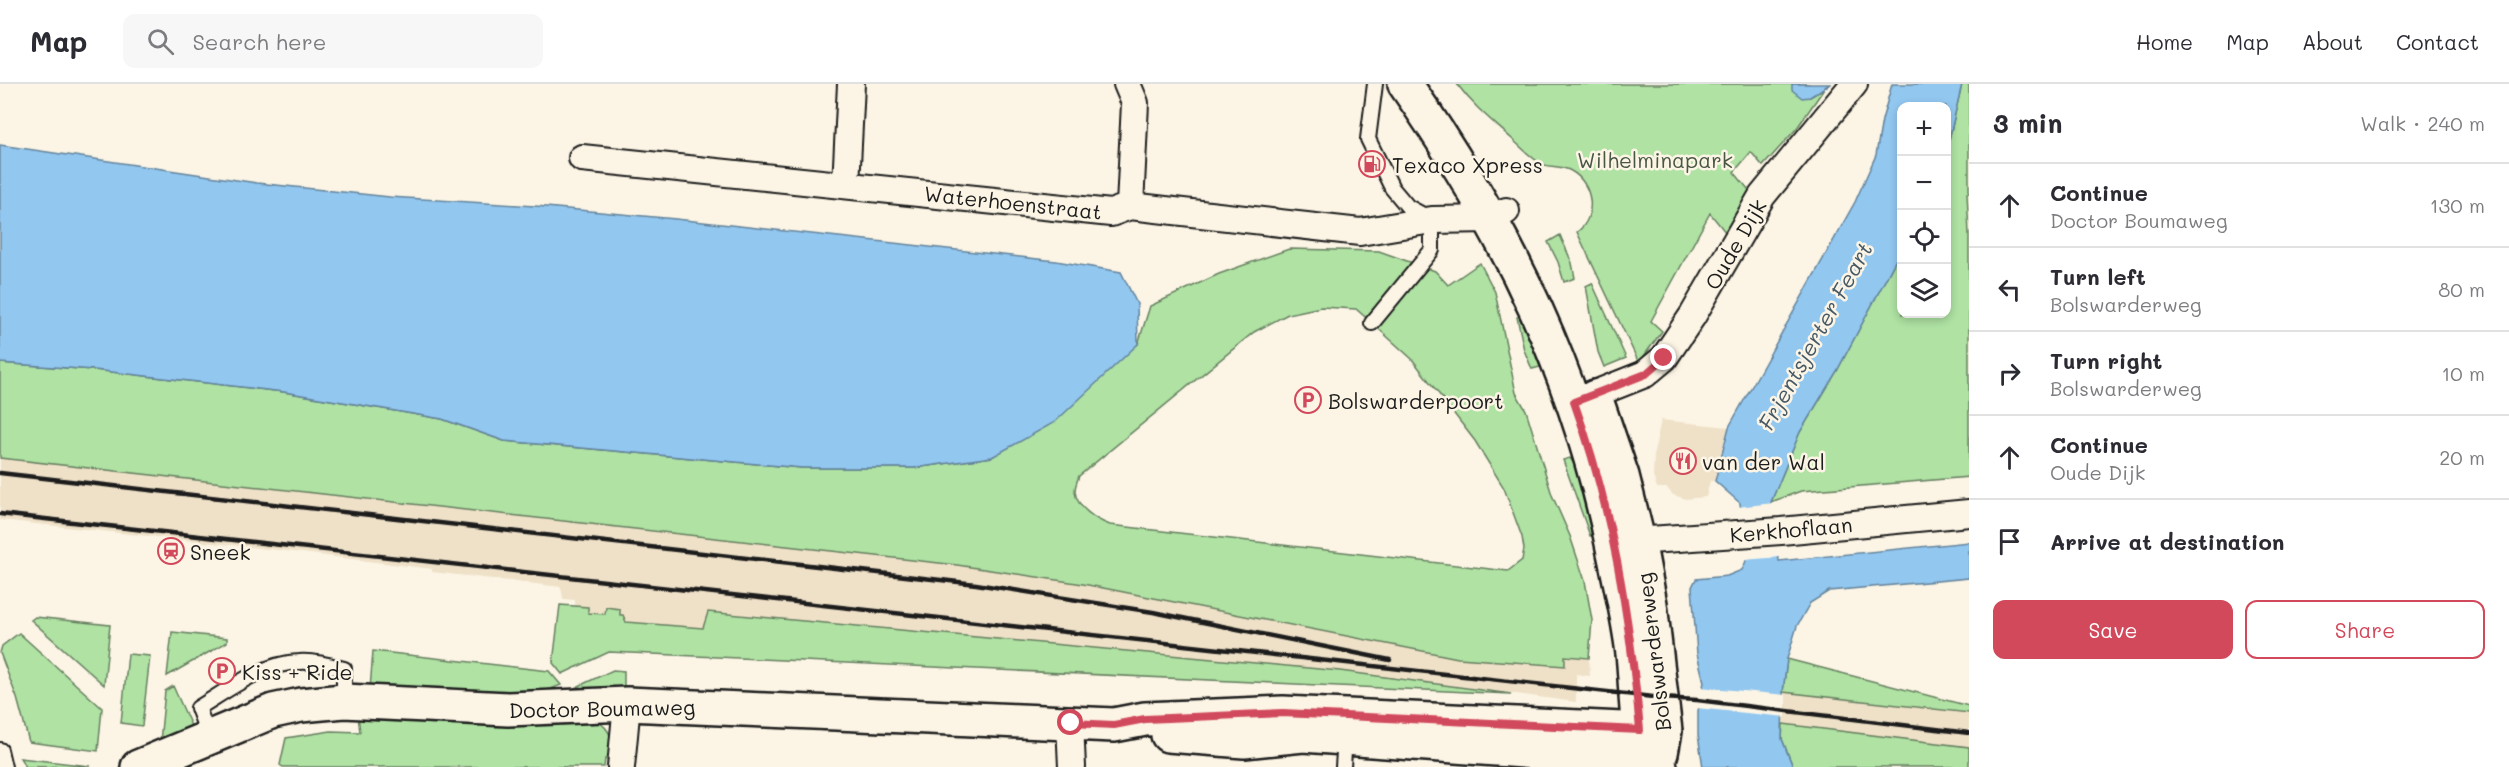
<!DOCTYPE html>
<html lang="en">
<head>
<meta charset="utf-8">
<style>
	:root { --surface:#fff; --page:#f7f7f7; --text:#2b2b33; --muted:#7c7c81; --line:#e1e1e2; --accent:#d1495b }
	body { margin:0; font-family:Mali,sans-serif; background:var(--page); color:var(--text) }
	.controls { position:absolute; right:18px; top:18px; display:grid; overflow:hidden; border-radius:12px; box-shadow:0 3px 9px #0003 }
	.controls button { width:54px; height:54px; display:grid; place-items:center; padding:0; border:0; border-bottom:2px solid var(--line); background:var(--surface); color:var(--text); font:30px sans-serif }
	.stop { position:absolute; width:18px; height:18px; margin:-14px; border:4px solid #d1495b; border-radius:50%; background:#fff }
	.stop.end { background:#d1495b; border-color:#fff; box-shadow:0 2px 6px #0008 }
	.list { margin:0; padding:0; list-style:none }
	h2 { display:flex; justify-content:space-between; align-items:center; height:78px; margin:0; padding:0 24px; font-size:26px }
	h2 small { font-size:20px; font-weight:400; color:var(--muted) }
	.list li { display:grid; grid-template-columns:39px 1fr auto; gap:18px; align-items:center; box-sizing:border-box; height:84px; padding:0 24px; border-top:2px solid var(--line) }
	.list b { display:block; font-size:22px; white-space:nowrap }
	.list p { margin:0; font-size:20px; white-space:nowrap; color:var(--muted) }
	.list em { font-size:20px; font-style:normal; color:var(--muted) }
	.actions { display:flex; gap:12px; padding:18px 24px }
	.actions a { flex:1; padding:14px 0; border:2px solid var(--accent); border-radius:12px; text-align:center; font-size:21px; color:var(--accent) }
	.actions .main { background:var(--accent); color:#fff }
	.icon { flex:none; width:33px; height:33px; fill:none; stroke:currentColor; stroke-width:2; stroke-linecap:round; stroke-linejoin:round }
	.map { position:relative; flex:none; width:1969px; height:683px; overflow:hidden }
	header { display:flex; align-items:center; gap:36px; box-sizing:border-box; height:84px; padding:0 30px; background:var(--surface); border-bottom:2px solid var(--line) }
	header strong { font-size:28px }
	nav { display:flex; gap:33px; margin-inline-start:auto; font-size:21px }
	.search { width:420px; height:54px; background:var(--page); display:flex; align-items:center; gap:15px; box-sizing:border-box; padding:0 21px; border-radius:12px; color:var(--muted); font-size:22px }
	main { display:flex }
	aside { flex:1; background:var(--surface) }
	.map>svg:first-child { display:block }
	.built { fill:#efe1c8 }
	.green { fill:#afe2a3; stroke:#667f60; stroke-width:1.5; fill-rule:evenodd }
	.water { fill:#92c7f0; stroke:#63839b; stroke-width:1.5 }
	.pier { fill:#fcf5e5 }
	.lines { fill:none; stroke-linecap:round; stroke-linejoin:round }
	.lane-casing { stroke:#1c1c1c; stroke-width:18 }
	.street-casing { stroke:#1c1c1c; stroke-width:30 }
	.secondary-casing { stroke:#1c1c1c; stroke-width:38 }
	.lane { stroke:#fcf5e5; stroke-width:14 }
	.street { stroke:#fcf5e5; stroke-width:26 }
	.secondary { stroke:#fcf5e5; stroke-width:33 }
	.rail { stroke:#1c1c1c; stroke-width:4.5 }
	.route { stroke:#d1495b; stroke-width:8 }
	.labels { text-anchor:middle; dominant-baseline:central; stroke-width:5; stroke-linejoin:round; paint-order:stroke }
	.park-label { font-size:21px; fill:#485744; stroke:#fcf5e5 }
	.poi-label { font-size:21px; fill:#1c1c1c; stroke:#fcf5e5; text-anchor:start }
	.street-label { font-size:21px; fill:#1c1c1c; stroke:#fcf5e5 }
	.water-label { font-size:22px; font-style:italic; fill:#455866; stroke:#fcf5e5 }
</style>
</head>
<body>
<header>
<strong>Map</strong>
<div class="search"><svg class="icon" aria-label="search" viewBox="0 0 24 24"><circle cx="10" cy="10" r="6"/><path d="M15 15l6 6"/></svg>Search here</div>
<nav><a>Home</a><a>Map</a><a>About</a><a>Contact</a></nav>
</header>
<main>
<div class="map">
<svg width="1969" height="683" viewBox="0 0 1969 683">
	<rect width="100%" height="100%" fill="#fcf5e5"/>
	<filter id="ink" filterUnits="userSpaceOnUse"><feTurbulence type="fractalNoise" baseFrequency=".0167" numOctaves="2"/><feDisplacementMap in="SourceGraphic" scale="12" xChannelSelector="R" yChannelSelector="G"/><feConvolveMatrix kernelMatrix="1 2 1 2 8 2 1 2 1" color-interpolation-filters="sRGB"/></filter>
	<g filter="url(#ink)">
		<!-- built -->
		<path class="built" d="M1661 336 1729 343 1715 397H1710L1706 413 1686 415 1673 411 1667 404H1657L1653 393 1654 368Z
			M0 374 957 481 1083 500 1458 574 1565 582V572L1589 574 1590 592 1576 590V618L1340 587 1127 571 708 528 704 545 625 537 623 532 620 531V525L605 530 588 529V523L575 522V516L563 515 561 503 432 488V485L278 466 0 436Z
			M1783 608 1969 629V663L1783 640Z"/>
		<!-- green -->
		<path class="green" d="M1457 0H1809L1810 13 1824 5 1797 44 1763 82 1751 68 1734 88 1753 111 1726 149 1710 129 1651 237 1662 247 1639 279 1577 148C1598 133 1593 99 1571 87 1561 81 1547 84 1540 79 1530 73 1521 63 1512 55 1490 35 1475 24 1457 0Z
			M1962 0H1969V108L1967 109 1969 150V393L1801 407 1771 418 1800 348 1837 287 1901 166 1902 230H1946L1947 64Z
			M1560 151 1572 179 1575 194 1564 198 1558 178 1548 158Z
			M1289 165 1379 167 1435 187 1448 201 1480 179 1495 208 1516 309 1526 326 1552 411 1570 452 1585 497 1592 536 1589 574 1565 572V582L1458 574 1083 500 957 481 0 374V279L94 286 284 308 442 335 504 357 802 384H914L992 373 1138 260 1150 222 1219 190ZM1321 223 1356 225 1372 239 1412 275 1475 357 1504 404 1522 453 1524 465 1522 476 1508 487 1110 441C1096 436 1076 423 1075 407 1075 403 1077 397 1079 392L1254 248 1288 230Z
			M1592 199 1626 274 1604 283 1598 268 1586 202Z
			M1523 232 1540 283 1532 285 1524 266 1517 233Z
			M1570 374 1575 381 1604 451 1590 452 1563 376Z
			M560 521 588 523V529L605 530 606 523 620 525V531H623L626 538 703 544 708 528 1340 587 1511 610 609 568 562 590 553 579Z
			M35 533 110 541 104 601 31 536Z
			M172 548 227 554V558L167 592Z
			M19 549 102 624 98 667 29 658 17 614 0 569 2 562Z
			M373 567 549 587 561 601 538 610 370 605Z
			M128 570 150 572 142 642 121 639Z
			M1787 575 1969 622V629L1783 608Z
			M613 586 624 587V605L566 608Z
			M173 602 192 644 160 658 165 607Z
			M358 632 596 637C614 645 612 660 610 676L605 675 604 683H283L280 681 286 654 331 647 360 648Z
			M1783 640 1969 663V683H1793L1782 655Z
			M20 674 90 682 26 683Z"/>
		<!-- water -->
		<path class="water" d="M1792 0H1830L1810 13 1802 14 1792 6Z
			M1892 0H1962L1947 64 1946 22H1902L1901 166 1837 287 1800 348 1771 418 1779 477 1969 458V494L1829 507 1810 519 1797 542 1787 575 1783 608 1782 655 1793 683H1703L1698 651V627L1704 598 1697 570 1692 503 1696 495 1727 492 1742 486 1746 477 1740 419 1715 397 1729 343 1855 118 1876 71 1882 36Z
			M0 61 257 99 390 113 535 122 676 135 1056 177 1121 188 1137 220 1138 260 1055 338 992 373 914 384H802L504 357 442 335 284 308 94 286 0 279Z"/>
		<!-- pier -->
		<path class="pier" d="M1774 419 1781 473 1743 476 1737 423Z
			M1700 603 1786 611V633L1696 624Z"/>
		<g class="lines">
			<defs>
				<path id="lane" d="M1372 239 1432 166V136L1408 123 1392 104 1368 55 1375 0
					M209 653 198 624C228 606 263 579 299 578 314 577 329 581 344 585V617
					M0 666 4 683
					M1343 683 1345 652"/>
				<path id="street" d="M1127 0 1135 19 1130 122
					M582 74 1111 129 1130 122 1360 148 1432 136 1491 135 1506 127
					M846 101 851 0
					M1577 317 1645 290 1664 274 1693 231 1762 112 1854 0
					M1620 458 1781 447 1969 429
					M1070 639 1072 683
					M621 683 627 620"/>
				<path id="secondary" d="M1405 0C1509 149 1579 293 1615 473 1621 502 1628 532 1632 562 1636 589 1635 617 1639 643 1642 658 1657 668 1660 683
					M1595 313 1622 392 1638 456 1650 520 1665 647 1661 669
					M1168 651 1244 657 1303 651 1659 677
					M138 683 273 627 301 621 344 617 508 625 627 620 1114 641 1145 635 1283 629 1665 647"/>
			</defs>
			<!-- lane casing -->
			<use href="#lane" class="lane-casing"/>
			<!-- street casing -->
			<use href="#street" class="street-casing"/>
			<!-- secondary casing -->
			<use href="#secondary" class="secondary-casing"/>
			<!-- lane -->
			<use href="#lane" class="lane"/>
			<!-- street -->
			<use href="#street" class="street"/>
			<!-- secondary -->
			<use href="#secondary" class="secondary"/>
			<!-- rail -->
			<path class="rail" d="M0 389 976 500 1153 528 1390 576
				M0 430 1662 614 1697 616 1969 649"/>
		</g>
	</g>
	<g class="lines" filter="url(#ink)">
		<!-- route -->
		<path class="route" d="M1071 639 1114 641 1145 635 1283 629 1640 646C1630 535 1612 423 1574 318L1646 290 1664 274"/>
	</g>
	<!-- icons -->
	<defs>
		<symbol id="fuel-ring" viewBox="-11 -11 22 22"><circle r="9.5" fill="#fcf5e5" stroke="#d1495b" stroke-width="1.5"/><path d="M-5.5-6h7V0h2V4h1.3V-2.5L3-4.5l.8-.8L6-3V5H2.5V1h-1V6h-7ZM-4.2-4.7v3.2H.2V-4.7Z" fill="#d1495b"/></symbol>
		<symbol id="parking-ring" viewBox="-11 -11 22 22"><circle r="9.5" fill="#fcf5e5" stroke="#d1495b" stroke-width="1.5"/><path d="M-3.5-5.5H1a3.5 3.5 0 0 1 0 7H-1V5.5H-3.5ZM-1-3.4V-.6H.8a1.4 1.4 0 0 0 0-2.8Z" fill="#d1495b"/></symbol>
		<symbol id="restaurant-ring" viewBox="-11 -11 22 22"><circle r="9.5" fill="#fcf5e5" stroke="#d1495b" stroke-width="1.5"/><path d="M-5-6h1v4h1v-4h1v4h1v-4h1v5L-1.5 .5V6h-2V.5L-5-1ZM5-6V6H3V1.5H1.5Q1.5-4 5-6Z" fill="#d1495b"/></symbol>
		<symbol id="station-ring" viewBox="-11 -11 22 22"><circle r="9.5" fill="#fcf5e5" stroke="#d1495b" stroke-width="1.5"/><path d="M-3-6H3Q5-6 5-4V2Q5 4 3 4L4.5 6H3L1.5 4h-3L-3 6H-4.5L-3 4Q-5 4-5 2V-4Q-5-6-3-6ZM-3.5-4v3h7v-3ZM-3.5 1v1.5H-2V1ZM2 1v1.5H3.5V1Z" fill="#d1495b"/></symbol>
	</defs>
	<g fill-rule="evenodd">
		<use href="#fuel-ring" x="1357" y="65" width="30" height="30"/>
		<use href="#parking-ring" x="1293" y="301" width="30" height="30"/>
		<use href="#restaurant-ring" x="1668" y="362" width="30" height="30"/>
		<use href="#station-ring" x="156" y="452" width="30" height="30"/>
		<use href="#parking-ring" x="207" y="572" width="30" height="30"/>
	</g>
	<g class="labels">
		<!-- park labels -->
		<g class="park-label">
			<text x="1655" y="75">Wilhelminapark</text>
		</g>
		<!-- poi labels -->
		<g class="poi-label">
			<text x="1392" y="80">Texaco Xpress</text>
			<text x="1328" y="316">Bolswarderpoort</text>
			<text x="1702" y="377">van der Wal</text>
			<text x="190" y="467">Sneek</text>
			<text x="242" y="587">Kiss + Ride</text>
		</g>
		<!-- street labels -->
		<g class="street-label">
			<text transform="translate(1013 118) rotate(6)">Waterhoenstraat</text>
			<text transform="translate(1735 160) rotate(-60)">Oude Dijk</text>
			<text transform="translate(1791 445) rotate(-5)">Kerkhoflaan</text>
			<text transform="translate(1653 568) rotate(-97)">Bolswarderweg</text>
			<text transform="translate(602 624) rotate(-1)">Doctor Boumaweg</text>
		</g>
		<!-- water labels -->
		<g class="water-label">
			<text transform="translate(1815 252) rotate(-61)">Frjentsjerter Feart</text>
		</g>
	</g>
</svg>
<div class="controls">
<button>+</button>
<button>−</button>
<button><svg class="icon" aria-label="locate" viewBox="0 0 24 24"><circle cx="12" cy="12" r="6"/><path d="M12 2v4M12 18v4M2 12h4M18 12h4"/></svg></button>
<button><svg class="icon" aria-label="layers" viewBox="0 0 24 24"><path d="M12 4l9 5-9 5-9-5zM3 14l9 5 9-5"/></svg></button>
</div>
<div class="stop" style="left:1071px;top:639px"></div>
<div class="stop end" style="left:1664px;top:274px"></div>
</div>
<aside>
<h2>3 min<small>Walk · 240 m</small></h2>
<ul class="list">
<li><svg class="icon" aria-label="ahead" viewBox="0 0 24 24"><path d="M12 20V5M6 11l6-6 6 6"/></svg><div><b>Continue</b><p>Doctor Boumaweg</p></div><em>130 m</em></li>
<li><svg class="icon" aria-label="left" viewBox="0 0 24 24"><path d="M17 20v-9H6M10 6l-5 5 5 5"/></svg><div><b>Turn left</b><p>Bolswarderweg</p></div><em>80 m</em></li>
<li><svg class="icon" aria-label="right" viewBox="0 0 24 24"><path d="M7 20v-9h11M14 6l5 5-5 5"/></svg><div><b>Turn right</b><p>Bolswarderweg</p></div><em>10 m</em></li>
<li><svg class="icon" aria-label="ahead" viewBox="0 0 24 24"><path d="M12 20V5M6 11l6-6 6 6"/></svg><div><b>Continue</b><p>Oude Dijk</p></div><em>20 m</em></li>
<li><svg class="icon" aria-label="arrive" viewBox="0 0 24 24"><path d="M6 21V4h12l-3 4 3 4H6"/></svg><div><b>Arrive at destination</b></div></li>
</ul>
<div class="actions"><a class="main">Save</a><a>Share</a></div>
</aside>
</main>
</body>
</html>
